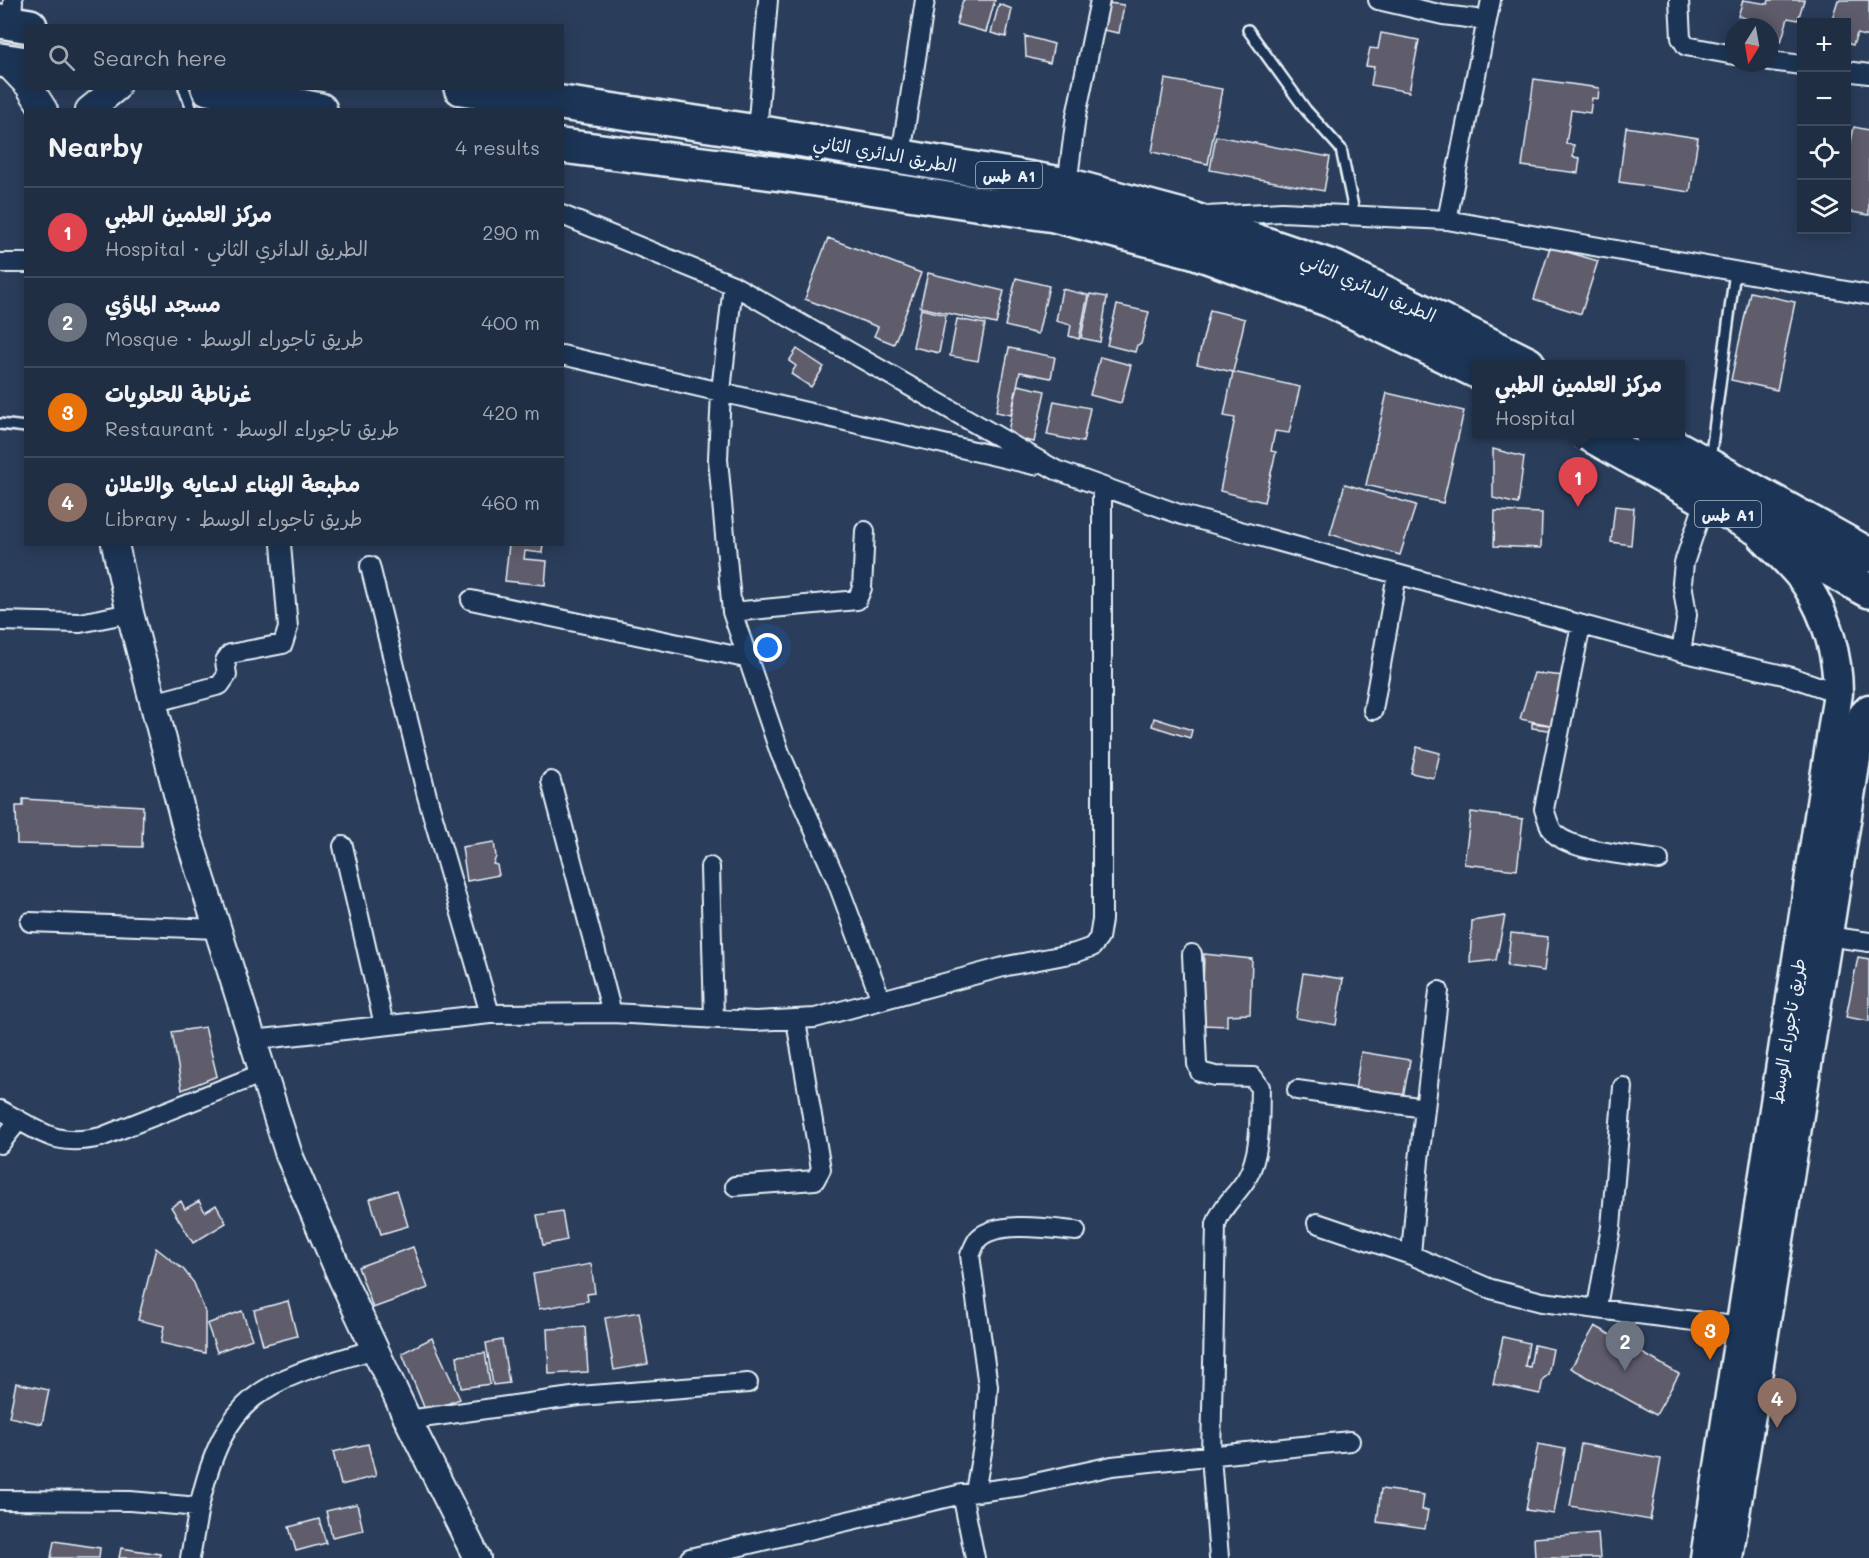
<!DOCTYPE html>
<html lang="en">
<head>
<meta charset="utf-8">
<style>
	:root { --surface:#202e44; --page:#2d3a4f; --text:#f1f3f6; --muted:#a2a8b2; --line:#3d4a5d; --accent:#bca0f2 }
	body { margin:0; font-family:Mali,"Playpen Sans Arabic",sans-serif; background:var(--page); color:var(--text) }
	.controls { position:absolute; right:18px; top:18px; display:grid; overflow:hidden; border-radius:0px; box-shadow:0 3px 15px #0003 }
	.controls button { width:54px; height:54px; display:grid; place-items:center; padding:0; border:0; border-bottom:2px solid var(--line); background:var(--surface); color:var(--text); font:30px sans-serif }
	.compass { position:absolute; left:1725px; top:18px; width:54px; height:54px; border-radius:50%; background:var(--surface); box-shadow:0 3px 15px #0003; rotate:191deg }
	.you { position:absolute; left:768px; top:648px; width:21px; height:21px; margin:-15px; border:4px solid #fff; border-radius:50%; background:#1a73e8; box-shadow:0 0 0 9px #1a73e833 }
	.badge { display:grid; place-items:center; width:39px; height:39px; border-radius:50%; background:var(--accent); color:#fff; font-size:20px; font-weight:700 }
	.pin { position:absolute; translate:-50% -50px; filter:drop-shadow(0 2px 3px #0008) }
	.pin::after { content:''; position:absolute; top:32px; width:21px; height:18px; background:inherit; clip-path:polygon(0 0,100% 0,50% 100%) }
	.popup { position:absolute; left:1472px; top:360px; width:213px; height:78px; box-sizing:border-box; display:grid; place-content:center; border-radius:0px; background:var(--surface); filter:drop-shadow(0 2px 4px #0005); font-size:20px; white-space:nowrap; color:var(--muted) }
	.popup b { font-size:22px; color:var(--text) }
	.popup::after { content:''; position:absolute; left:50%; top:100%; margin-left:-12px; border:12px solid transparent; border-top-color:var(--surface) }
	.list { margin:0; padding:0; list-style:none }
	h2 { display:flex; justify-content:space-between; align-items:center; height:78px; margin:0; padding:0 24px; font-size:26px }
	h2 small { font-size:20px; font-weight:400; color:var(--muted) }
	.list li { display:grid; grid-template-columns:39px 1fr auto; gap:18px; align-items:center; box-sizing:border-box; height:90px; padding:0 24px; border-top:2px solid var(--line) }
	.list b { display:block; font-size:22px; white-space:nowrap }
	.list p { margin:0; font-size:20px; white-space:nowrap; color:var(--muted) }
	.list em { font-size:20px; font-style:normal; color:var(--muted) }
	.icon { flex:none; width:33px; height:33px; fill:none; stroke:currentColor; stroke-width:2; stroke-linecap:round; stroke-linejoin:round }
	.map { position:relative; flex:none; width:1869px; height:1558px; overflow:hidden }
	.search { position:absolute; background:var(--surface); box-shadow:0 3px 15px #0003; left:24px; top:24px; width:540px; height:66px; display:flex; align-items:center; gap:15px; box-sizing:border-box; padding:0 21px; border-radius:0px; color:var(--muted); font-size:22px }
	.panel { position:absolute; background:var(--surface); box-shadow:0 3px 15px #0003; left:24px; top:108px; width:540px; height:438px; border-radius:0px }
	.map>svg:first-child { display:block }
	.building { fill:#5f5b6c; stroke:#e8f1f8; stroke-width:1.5 }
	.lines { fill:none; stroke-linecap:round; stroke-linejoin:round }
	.lane-casing { stroke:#e8f1f8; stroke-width:14 }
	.street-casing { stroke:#e8f1f8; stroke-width:22 }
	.secondary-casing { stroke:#e8f1f8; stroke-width:30 }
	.primary-casing { stroke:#e8f1f8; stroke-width:33 }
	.highway-casing { stroke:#e8f1f8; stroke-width:38 }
	.lane { stroke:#1d3557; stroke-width:9 }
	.street { stroke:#1d3557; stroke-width:18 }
	.secondary { stroke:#1d3557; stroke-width:26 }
	.primary { stroke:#1d3557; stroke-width:28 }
	.highway { stroke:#1d3557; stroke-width:33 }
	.labels { text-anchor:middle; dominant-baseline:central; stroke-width:6; stroke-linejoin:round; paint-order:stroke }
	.shield { fill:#1d3557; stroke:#abb9c8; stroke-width:1.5 }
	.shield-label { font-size:16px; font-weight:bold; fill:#e8f1f8 }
	.street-label { font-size:18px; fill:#e8f1f8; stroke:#1d3557 }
</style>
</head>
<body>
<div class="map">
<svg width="1869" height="1558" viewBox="0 0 1869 1558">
	<rect width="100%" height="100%" fill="#2a3d5b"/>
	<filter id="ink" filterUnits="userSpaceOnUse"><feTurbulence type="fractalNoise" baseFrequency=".0167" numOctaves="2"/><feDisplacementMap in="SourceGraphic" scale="12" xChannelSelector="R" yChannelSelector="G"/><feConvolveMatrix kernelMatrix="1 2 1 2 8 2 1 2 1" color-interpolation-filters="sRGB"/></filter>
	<g filter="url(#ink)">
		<!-- building -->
		<path class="building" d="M963 0H995L986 32 956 24Z
			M1743 0 1768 4 1769 0H1804L1798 20 1788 18 1781 42 1770 39V27H1747L1749 19 1738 16Z
			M1838 0H1869V37L1857 34 1853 45 1846 43V22H1831Z
			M1108 3 1124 5 1119 33 1103 30Z
			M999 4 1012 9 1006 37 991 33Z
			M1381 33 1419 40 1409 92 1371 85 1374 67 1366 66 1370 48 1378 49Z
			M1025 36 1054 44 1050 63 1026 57Z
			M1165 79 1222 89 1208 164 1152 152Z
			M1534 79 1599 88 1598 99 1592 98 1590 113 1571 110 1566 144 1574 145 1573 157 1580 158 1578 173 1522 166Z
			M1626 127 1698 138 1690 192 1619 182Z
			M1854 127 1869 130V215L1846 211V165Z
			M1216 136 1330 157 1324 191 1210 170Z
			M828 238 921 273 894 344 874 336 878 327 805 299Z
			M1550 247 1598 261 1581 314 1534 299Z
			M928 273 1004 291 996 324 920 307Z
			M1016 278 1049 286 1038 334 1005 326Z
			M1062 289 1088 295 1079 339 1069 336 1071 325 1056 321Z
			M1750 292 1795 302 1777 390 1731 380Z
			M1090 294 1107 297 1100 342 1081 338Z
			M1117 305 1149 312 1141 344 1137 345 1135 352 1107 345Z
			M921 309 946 315 939 353 913 347Z
			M1210 310 1245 319 1233 372 1197 364Z
			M957 319 985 324 978 361 950 356Z
			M1009 348 1055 357 1051 378 1020 372 1011 415 996 412Z
			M797 349 824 367 811 387 791 374 796 366 789 361Z
			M1100 357 1131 365 1121 403 1090 395Z
			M1233 372 1300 387 1289 433 1275 431 1271 451 1276 452 1264 502 1220 491 1235 418 1224 416Z
			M1018 385 1045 391 1034 442 1007 436Z
			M1387 393 1464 411 1443 503 1366 485Z
			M1054 401 1090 408 1083 442 1047 435Z
			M1493 449 1524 457 1518 504 1493 498Z
			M1345 484 1416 505 1400 555 1330 534Z
			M1615 506 1634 508 1631 545 1611 542Z
			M1495 511 1542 513 1541 548 1494 546Z
			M509 544H543L542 553 525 551 524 559 547 561 545 585 505 581Z
			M1534 673 1565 676 1556 726 1520 719Z
			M1154 718 1192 730 1190 738 1152 726Z
			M1532 723 1556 726V731L1532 728Z
			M1417 747 1440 753 1434 778 1411 773Z
			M23 799 143 806 142 847 17 844 16 806H23Z
			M1471 812 1523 819 1517 870 1464 864Z
			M494 842 496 857 493 864 497 865 499 875 467 881 462 847Z
			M1505 916 1496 960 1470 963 1472 921Z
			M1511 933 1548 937 1544 971 1507 966Z
			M1204 954 1252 959 1250 1014 1227 1015V1026L1202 1025Z
			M1858 957 1869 959V1021L1846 1017Z
			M1303 973 1343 979 1336 1025 1296 1018Z
			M205 1027 217 1076 182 1090 172 1032Z
			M1361 1052 1410 1060 1403 1098 1355 1090Z
			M397 1190 408 1226 381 1234 370 1199Z
			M181 1201 185 1209 199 1201 205 1212 216 1205 226 1223 193 1243 171 1207Z
			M562 1211 567 1240 543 1245 537 1215Z
			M413 1247 428 1288 373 1308 358 1267Z
			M156 1248 184 1270 194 1283 205 1312V1353L161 1343 164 1326 138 1320Z
			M591 1264 595 1293 587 1294 588 1301 539 1309 533 1274Z
			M288 1301 297 1336 263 1345 254 1310Z
			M242 1311 252 1339 217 1352 207 1324Z
			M639 1312 648 1364 614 1370 605 1318Z
			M1595 1326 1679 1374 1656 1415 1571 1368Z
			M585 1327 588 1372 549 1374 547 1329Z
			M1503 1337 1529 1343 1525 1366 1530 1367 1534 1345 1553 1349 1548 1375 1543 1379 1540 1394 1493 1384Z
			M432 1338 460 1399 426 1412 402 1353Z
			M502 1340 509 1383 493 1385 486 1343Z
			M485 1353 490 1384 461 1388 457 1356Z
			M16 1383 49 1390 42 1424 9 1417Z
			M368 1444 376 1476 341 1485 333 1452Z
			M1538 1444 1565 1449 1554 1514 1526 1510Z
			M1581 1444 1661 1459 1650 1520 1570 1506Z
			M1381 1489 1424 1495 1422 1510H1428L1425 1529 1377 1522Z
			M357 1504 363 1530 332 1537 326 1511Z
			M319 1519 326 1543 296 1551 289 1527Z
			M1598 1533 1600 1558H1535L1534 1538Z
			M54 1541 100 1548 99 1558H51Z
			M121 1548 160 1554V1558H119Z"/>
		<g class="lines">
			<defs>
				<path id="lane" d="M1248 30 1306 110 1341 149 1355 216
					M184 88 192 110
					M0 424 26 427
					M1710 460 1735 271"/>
				<path id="street" d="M1378 0 1443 15 1485 20
					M1679 0 1681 38 1686 46 1734 55
					M12 23 13 0
					M1770 61 1802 65
					M1846 71 1869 74
					M757 132 768 0
					M901 155 925 0
					M1067 185 1076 116 1100 0
					M562 215 733 285 1056 470 1182 515 1681 652 1788 676 1838 693
					M1206 216 1282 212 1447 220 1869 295
					M1447 220 1491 0
					M0 263H26
					M733 285 721 391 718 459 732 612 780 753 836 879 881 1000
					M562 355 1034 465
					M370 566 427 796 490 1014
					M471 600 745 658
					M732 612 857 600 862 588 865 531
					M0 621 80 623 130 613
					M1581 625 1544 809C1547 817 1549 828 1555 834 1575 852 1632 855 1659 860
					M1681 652 1687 615 1682 583 1684 563 1705 501
					M153 703 220 685 227 675 225 661 230 654 283 644 288 628 281 544
					M1373 710 1397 574
					M551 781 612 1013
					M343 846 384 1025
					M710 867 714 1018
					M30 922 218 929
					M1827 936 1869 942
					M1192 954 1197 1064 1200 1072 1215 1076 1253 1077 1260 1087C1259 1117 1262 1151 1247 1178 1237 1195 1222 1205 1216 1224L1211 1456 1219 1558
					M253 1040 490 1014 612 1013 755 1021 815 1018 1007 966 1075 953 1092 947 1099 938 1102 920V487
					M1297 1090 1425 1108
					M0 1110C40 1130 53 1148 101 1137L263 1073
					M0 1144 19 1120
					M735 1186 815 1180 821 1169 796 1021
					M1317 1223 1411 1255 1491 1289 1542 1302 1742 1327
					M1411 1255 1419 1160 1439 991
					M1597 1307 1611 1227 1623 1087
					M408 1420 579 1396 748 1383
					M975 1492 985 1435 988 1386 970 1255C973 1250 975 1242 979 1238 998 1220 1052 1229 1076 1231
					M962 1494 975 1558
					M0 1500 130 1501 199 1507C226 1388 267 1381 375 1349
					M190 1558 199 1507
					M690 1558 962 1494 1022 1486 1112 1466 1350 1441"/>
				<path id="secondary" d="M5 61 26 83
					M30 88 44 110
					M89 110 116 88
					M115 544 130 613 187 832 289 1155 342 1279 408 1420 477 1558"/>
				<path id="primary" d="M1705 1558 1838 693C1838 656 1827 617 1807 586 1796 568 1777 553 1762 537
					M1728 1558 1863 715 1869 709"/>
				<path id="highway" d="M0 21 30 26
					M0 60 26 64
					M208 88 320 110
					M461 88 757 132 1067 185 1186 217 1335 268 1528 364
					M562 146 789 175 1054 215 1193 251 1327 299 1476 371
					M1589 434 1869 591
					M1652 434 1869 555"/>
			</defs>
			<!-- lane casing -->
			<use href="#lane" class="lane-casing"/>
			<!-- street casing -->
			<use href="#street" class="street-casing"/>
			<!-- secondary casing -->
			<use href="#secondary" class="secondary-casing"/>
			<!-- primary casing -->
			<use href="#primary" class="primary-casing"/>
			<!-- highway casing -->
			<use href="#highway" class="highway-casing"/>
			<!-- lane -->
			<use href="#lane" class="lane"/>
			<!-- street -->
			<use href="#street" class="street"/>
			<!-- secondary -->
			<use href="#secondary" class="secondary"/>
			<!-- primary -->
			<use href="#primary" class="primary"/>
			<!-- highway -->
			<use href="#highway" class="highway"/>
		</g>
	</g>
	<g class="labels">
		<!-- shield labels -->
		<g class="shield">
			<rect x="976" y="162" width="66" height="26" rx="4.5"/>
			<rect x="1695" y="501" width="66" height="26" rx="4.5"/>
		</g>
		<g class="shield-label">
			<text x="1009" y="175">طس A1</text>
			<text x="1728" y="514">طس A1</text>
		</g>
		<!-- street labels -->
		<g class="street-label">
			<text transform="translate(885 153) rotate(10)">الطريق الدائري الثاني</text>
			<text transform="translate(1369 287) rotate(24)">الطريق الدائري الثاني</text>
			<text transform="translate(1787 1031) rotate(-81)">طريق تاجوراء الوسط</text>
		</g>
	</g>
</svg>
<div class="controls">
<button>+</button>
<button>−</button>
<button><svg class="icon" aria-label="locate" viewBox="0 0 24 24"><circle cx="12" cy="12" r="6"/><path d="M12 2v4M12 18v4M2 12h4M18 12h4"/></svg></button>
<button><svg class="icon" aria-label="layers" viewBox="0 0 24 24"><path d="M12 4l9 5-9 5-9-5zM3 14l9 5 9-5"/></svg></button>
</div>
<svg class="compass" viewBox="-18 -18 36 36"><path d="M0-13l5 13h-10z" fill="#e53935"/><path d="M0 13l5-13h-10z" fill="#a2a8b2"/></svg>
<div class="you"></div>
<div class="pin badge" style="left:1578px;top:507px;background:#e0444e">1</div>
<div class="popup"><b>مركز العلمين الطبي</b>Hospital</div>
<div class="pin badge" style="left:1625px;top:1371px;background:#6b7280">2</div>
<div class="pin badge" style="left:1710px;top:1360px;background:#e8710a">3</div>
<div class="pin badge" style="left:1777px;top:1428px;background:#8d6e63">4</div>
<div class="search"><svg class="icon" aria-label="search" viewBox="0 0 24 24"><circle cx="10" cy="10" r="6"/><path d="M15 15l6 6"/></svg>Search here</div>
<section class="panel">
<h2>Nearby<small>4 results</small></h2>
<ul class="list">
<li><span class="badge" style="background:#e0444e">1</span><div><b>مركز العلمين الطبي</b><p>Hospital · الطريق الدائري الثاني</p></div><em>290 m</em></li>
<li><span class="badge" style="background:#6b7280">2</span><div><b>مسجد الماؤي</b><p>Mosque · طريق تاجوراء الوسط</p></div><em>400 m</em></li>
<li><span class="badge" style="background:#e8710a">3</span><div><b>غرناطة للحلويات</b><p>Restaurant · طريق تاجوراء الوسط</p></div><em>420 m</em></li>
<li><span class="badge" style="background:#8d6e63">4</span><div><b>مطبعة الهناء لدعايه والاعلان</b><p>Library · طريق تاجوراء الوسط</p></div><em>460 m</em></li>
</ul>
</section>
</div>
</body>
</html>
